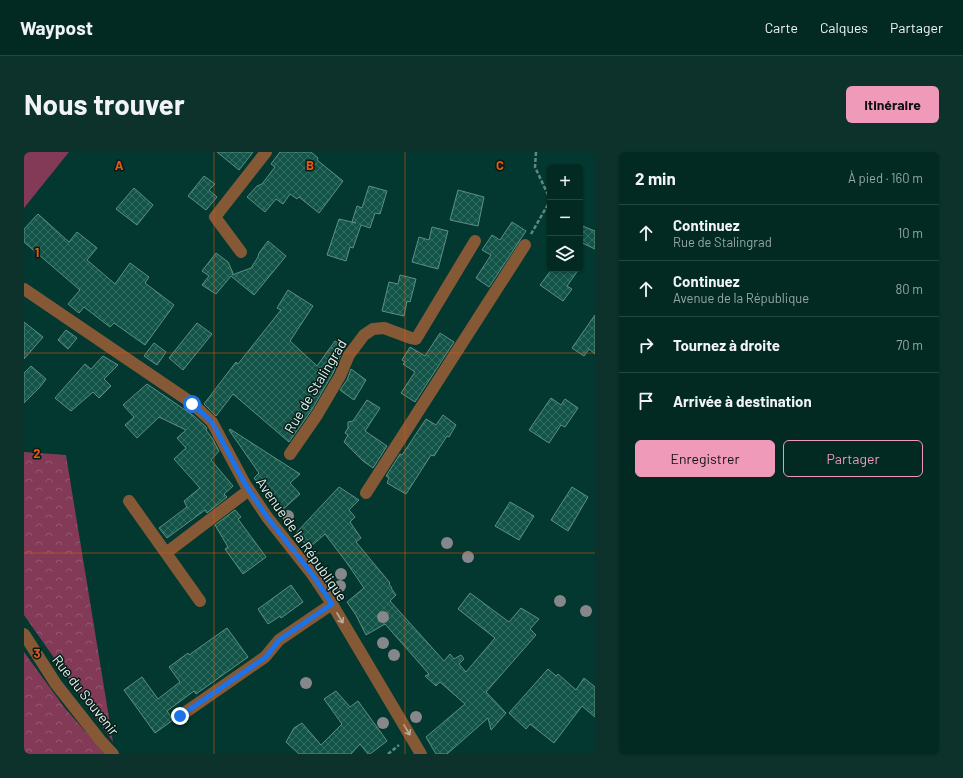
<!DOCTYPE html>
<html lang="fr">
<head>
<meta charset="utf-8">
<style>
	:root { --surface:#022a23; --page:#0c322b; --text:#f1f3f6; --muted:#96a7a6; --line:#234641; --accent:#ef9ab8 }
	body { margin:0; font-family:Barlow,sans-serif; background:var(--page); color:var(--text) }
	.controls { position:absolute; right:12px; top:12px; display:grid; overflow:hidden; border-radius:6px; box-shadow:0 1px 3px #0004 }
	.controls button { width:36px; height:36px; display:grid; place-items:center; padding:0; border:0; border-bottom:1px solid var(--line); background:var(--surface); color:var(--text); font:20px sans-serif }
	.stop { position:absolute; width:12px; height:12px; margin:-9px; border:3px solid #1a73e8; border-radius:50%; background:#fff }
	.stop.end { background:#1a73e8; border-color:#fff; box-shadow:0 1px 4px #0008 }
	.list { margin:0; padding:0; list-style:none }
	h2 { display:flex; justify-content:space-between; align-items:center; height:52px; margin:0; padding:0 16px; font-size:17px }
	h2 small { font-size:13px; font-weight:400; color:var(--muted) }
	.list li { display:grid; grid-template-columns:26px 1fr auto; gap:12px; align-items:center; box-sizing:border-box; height:56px; padding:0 16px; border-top:1px solid var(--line) }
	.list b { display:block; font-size:15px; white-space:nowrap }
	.list p { margin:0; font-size:13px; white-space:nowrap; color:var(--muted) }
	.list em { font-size:13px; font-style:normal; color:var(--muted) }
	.actions { display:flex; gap:8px; padding:12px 16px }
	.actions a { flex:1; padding:9px 0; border:1px solid var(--accent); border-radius:6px; text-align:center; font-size:14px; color:var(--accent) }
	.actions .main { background:var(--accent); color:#111 }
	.icon { flex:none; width:22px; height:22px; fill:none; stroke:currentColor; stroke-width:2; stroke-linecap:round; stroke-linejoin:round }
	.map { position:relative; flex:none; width:571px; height:602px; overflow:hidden; border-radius:6px }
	header { display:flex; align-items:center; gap:24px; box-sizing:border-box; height:56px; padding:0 20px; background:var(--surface); border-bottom:1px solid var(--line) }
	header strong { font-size:19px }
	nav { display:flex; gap:22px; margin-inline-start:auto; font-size:14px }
	.intro { display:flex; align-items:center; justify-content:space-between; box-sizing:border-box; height:96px; padding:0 24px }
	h1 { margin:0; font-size:28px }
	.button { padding:10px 18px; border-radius:6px; background:var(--accent); color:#111; font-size:14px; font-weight:700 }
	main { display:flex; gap:24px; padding:0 24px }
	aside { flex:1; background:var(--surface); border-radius:6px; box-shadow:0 1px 3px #0004 }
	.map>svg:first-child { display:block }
	.green { fill:#833a57 }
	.forest { fill:url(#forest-crowns) }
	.building { fill:url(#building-cross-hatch); stroke:#5f8f84 }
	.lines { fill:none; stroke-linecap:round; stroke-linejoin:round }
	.path { stroke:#5e8880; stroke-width:2.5; stroke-dasharray:4 2; stroke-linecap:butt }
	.minor { stroke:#865936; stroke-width:12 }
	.tree { fill:#87868a }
	.oneway { stroke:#b6b09d }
	.route { stroke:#1a73e8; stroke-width:5 }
	.grid { fill:none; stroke:#e8590c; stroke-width:1; stroke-opacity:0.55 }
	.labels { text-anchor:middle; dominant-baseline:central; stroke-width:3; stroke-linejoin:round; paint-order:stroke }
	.street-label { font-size:14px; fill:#def7f1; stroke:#081b17 }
	.grid-label { font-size:13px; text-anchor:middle; font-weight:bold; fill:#e8590c; stroke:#081b17; stroke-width:3; stroke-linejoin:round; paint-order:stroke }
</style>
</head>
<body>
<header>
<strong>Waypost</strong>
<nav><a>Carte</a><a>Calques</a><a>Partager</a></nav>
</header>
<div class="intro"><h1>Nous trouver</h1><a class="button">Itinéraire</a></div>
<main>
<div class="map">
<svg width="571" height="602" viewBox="0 0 571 602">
	<defs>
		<pattern id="forest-crowns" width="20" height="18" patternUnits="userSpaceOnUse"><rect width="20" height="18" fill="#833a57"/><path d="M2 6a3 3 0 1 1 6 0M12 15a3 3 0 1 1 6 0" fill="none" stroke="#945770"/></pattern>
		<pattern id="building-cross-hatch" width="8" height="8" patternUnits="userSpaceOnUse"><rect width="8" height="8" fill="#135448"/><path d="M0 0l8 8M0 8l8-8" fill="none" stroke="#356d63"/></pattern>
	</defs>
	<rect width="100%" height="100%" fill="#02382f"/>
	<!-- green -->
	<path class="green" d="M0 0H45L0 56Z"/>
	<!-- forest -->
	<path class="forest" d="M0 300 42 303 89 590 0 463Z
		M0 500 40 555 81 602H0Z"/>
	<!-- building -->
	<path class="building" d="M193 0H229L215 18Z
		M256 0H287L294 6 293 8 319 29 295 61 275 45 273 47 266 42 259 52 252 47 241 60 223 45 233 34 238 32 251 15 247 12Z
		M180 24 191 32 185 38 193 45 182 58 164 44Z
		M345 34 363 39 356 62 351 61 346 76 337 73 329 96 326 95 322 109 303 103 315 67 332 71 328 70 333 54 338 56Z
		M110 36 129 53 113 73 92 57Z
		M434 38 460 45 454 74 426 68Z
		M14 62 45 90 53 80 73 96 63 108 91 132 106 111 125 125 121 131 150 153 121 193 90 171 86 175 60 155 55 161 44 152 56 138 0 90V77Z
		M488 70 502 79 465 135 452 126 467 103 458 98 468 83 476 88Z
		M556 73 571 79V97L556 90Z
		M408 75 424 79 414 117 388 110 395 85 405 88Z
		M244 89 262 104 230 143 207 124 192 142 178 133 185 124 178 119 192 101 204 110 209 121 208 123 227 116 234 105 235 101Z
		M528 117H555L543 134 548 137 539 149 516 133Z
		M376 123 392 127 386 150 383 149 380 164 358 159 365 130 374 132Z
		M264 138 289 154 266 189 293 214 311 189 321 195 318 200 309 221 287 259 265 290 209 242 192 264 180 252 212 210 214 212 257 158 253 156Z
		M571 163V202L565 197 560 204 548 196Z
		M0 170 19 185 0 207Z
		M173 171 188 182 159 218 145 206Z
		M42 178 53 186 44 197 34 188Z
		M416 181 430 190 391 250 377 241 391 220 379 212 381 210 378 208 386 195 401 204Z
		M130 191 142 200 133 213 120 204Z
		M79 204 94 213 80 227 87 234 75 246 69 240 47 259 31 246 61 212 67 217Z
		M7 214 22 227 16 235 0 251V221Z
		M327 217 342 228 330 248 316 238 323 228Z
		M123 232 170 264 182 275 183 276 182 278 188 286 195 299 187 308 209 334 200 342 203 345 183 361 181 358 143 386 135 376 163 355 160 349 176 336 150 307 162 296 153 286 162 278 135 265 113 286 101 273 110 265 99 253Z
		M527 246 537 253 541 247 554 256 541 275 537 273 525 291 505 278Z
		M343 248 356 256 341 279 363 294 349 316 339 309 320 290 324 283 321 281 324 276V270L329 269Z
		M419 263 432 273 425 285 423 284 410 304 407 303 382 342 363 331 365 326 362 324 376 302 378 303 402 267 412 273Z
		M206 277 276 322 266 331 276 342 256 360 230 326 235 321 205 278Z
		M315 335 335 348 325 358 331 365 326 370 337 386 332 390 366 431 365 432 368 436H367L372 443 366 449 420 509 426 502 430 507 437 503 440 507 435 512 442 520 471 486 434 457 446 441 485 470 497 456 515 467 506 477 512 483 462 540 482 561 467 578 464 566 423 602H412L402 585 441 552 416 530 412 534 401 524 405 522 361 472 342 483 332 463 323 450 340 436 323 411 301 382 285 396 272 381Z
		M548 335 564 345 544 379 527 368Z
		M486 350 510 364 495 388 471 374Z
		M211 358 217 365 214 367 242 405 219 422 201 397 204 395 191 373Z
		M267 433 279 450 257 466 256 464 244 472 234 457Z
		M203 476 224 505 172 542 170 539 143 559 149 568 131 581 100 538 118 525 134 547 156 530 145 515 164 501 165 503Z
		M524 517 532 524 534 522 552 538 560 526 571 535V565L558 554 530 591 506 572 502 577 485 561Z
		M312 539 326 555 334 549 363 589 346 602H344L336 592 327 602H275L262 590 270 576 278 571 297 593 318 572 300 547Z"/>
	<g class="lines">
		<!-- path -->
		<path class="path" d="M512 0 511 15 526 47
			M507 82 526 49
			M364 602 375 593"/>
		<!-- minor -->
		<path class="minor" d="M217 100 191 65 242 0
			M0 137 168 251 188 270 221 332 243 365 288 422 308 452 397 602
			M266 302 293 263 316 224 325 203 340 183 349 177 360 176 387 186 392 187 451 89
			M342 341 501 93
			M105 349 176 449
			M142 401 225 338
			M0 482 32 532 76 588 89 602
			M156 564 241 505 255 488 308 452"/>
	</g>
	<!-- trees -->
	<g class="tree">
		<circle cx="264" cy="364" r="6"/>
		<circle cx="423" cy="391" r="6"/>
		<circle cx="444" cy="405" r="6"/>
		<circle cx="317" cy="422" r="6"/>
		<circle cx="316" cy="434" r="6"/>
		<circle cx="536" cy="449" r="6"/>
		<circle cx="562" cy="459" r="6"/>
		<circle cx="359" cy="465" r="6"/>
		<circle cx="359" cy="491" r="6"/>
		<circle cx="370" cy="503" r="6"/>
		<circle cx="282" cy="531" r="6"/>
		<circle cx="392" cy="565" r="6"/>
		<circle cx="359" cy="571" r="6"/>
	</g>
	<!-- one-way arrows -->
	<defs><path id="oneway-shaft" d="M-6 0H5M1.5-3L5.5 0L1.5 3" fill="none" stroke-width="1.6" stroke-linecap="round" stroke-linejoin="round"/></defs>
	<g class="oneway">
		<use href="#oneway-shaft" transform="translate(316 466) rotate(59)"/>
		<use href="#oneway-shaft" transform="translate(383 578) rotate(59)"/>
	</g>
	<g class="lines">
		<!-- route -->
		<path class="route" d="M156 564 242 505 255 488 308 452 288 422 243 365 221 332 188 270 168 252"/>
	</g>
	<!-- grid -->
	<path class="grid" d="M190 0V602M381 0V602M0 201H571M0 401H571"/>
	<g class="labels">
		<!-- street labels -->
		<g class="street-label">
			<text transform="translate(291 234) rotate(-59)">Rue de Stalingrad</text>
			<text transform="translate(278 387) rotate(55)">Avenue de la République</text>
			<text transform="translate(62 543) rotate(52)">Rue du Souvenir</text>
		</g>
	</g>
	<g class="grid-label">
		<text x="95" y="18">A</text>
		<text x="286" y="18">B</text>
		<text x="476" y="18">C</text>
		<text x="13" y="105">1</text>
		<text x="13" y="306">2</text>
		<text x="13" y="506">3</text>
	</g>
</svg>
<div class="controls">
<button>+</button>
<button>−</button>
<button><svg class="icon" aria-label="layers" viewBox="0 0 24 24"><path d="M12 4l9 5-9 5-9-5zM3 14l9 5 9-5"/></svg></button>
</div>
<div class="stop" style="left:168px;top:252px"></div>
<div class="stop end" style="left:156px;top:564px"></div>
</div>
<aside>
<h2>2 min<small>À pied · 160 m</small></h2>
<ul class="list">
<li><svg class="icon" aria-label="ahead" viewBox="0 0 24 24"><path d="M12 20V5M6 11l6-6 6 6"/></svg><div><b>Continuez</b><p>Rue de Stalingrad</p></div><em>10 m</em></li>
<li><svg class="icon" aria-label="ahead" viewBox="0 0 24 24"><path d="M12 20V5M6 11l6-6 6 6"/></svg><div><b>Continuez</b><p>Avenue de la République</p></div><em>80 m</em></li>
<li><svg class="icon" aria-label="right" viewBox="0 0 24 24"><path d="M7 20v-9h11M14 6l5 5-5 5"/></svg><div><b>Tournez à droite</b></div><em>70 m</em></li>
<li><svg class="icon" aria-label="arrive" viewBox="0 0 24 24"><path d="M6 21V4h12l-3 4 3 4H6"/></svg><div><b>Arrivée à destination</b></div></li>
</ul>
<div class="actions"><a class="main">Enregistrer</a><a>Partager</a></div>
</aside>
</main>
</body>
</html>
